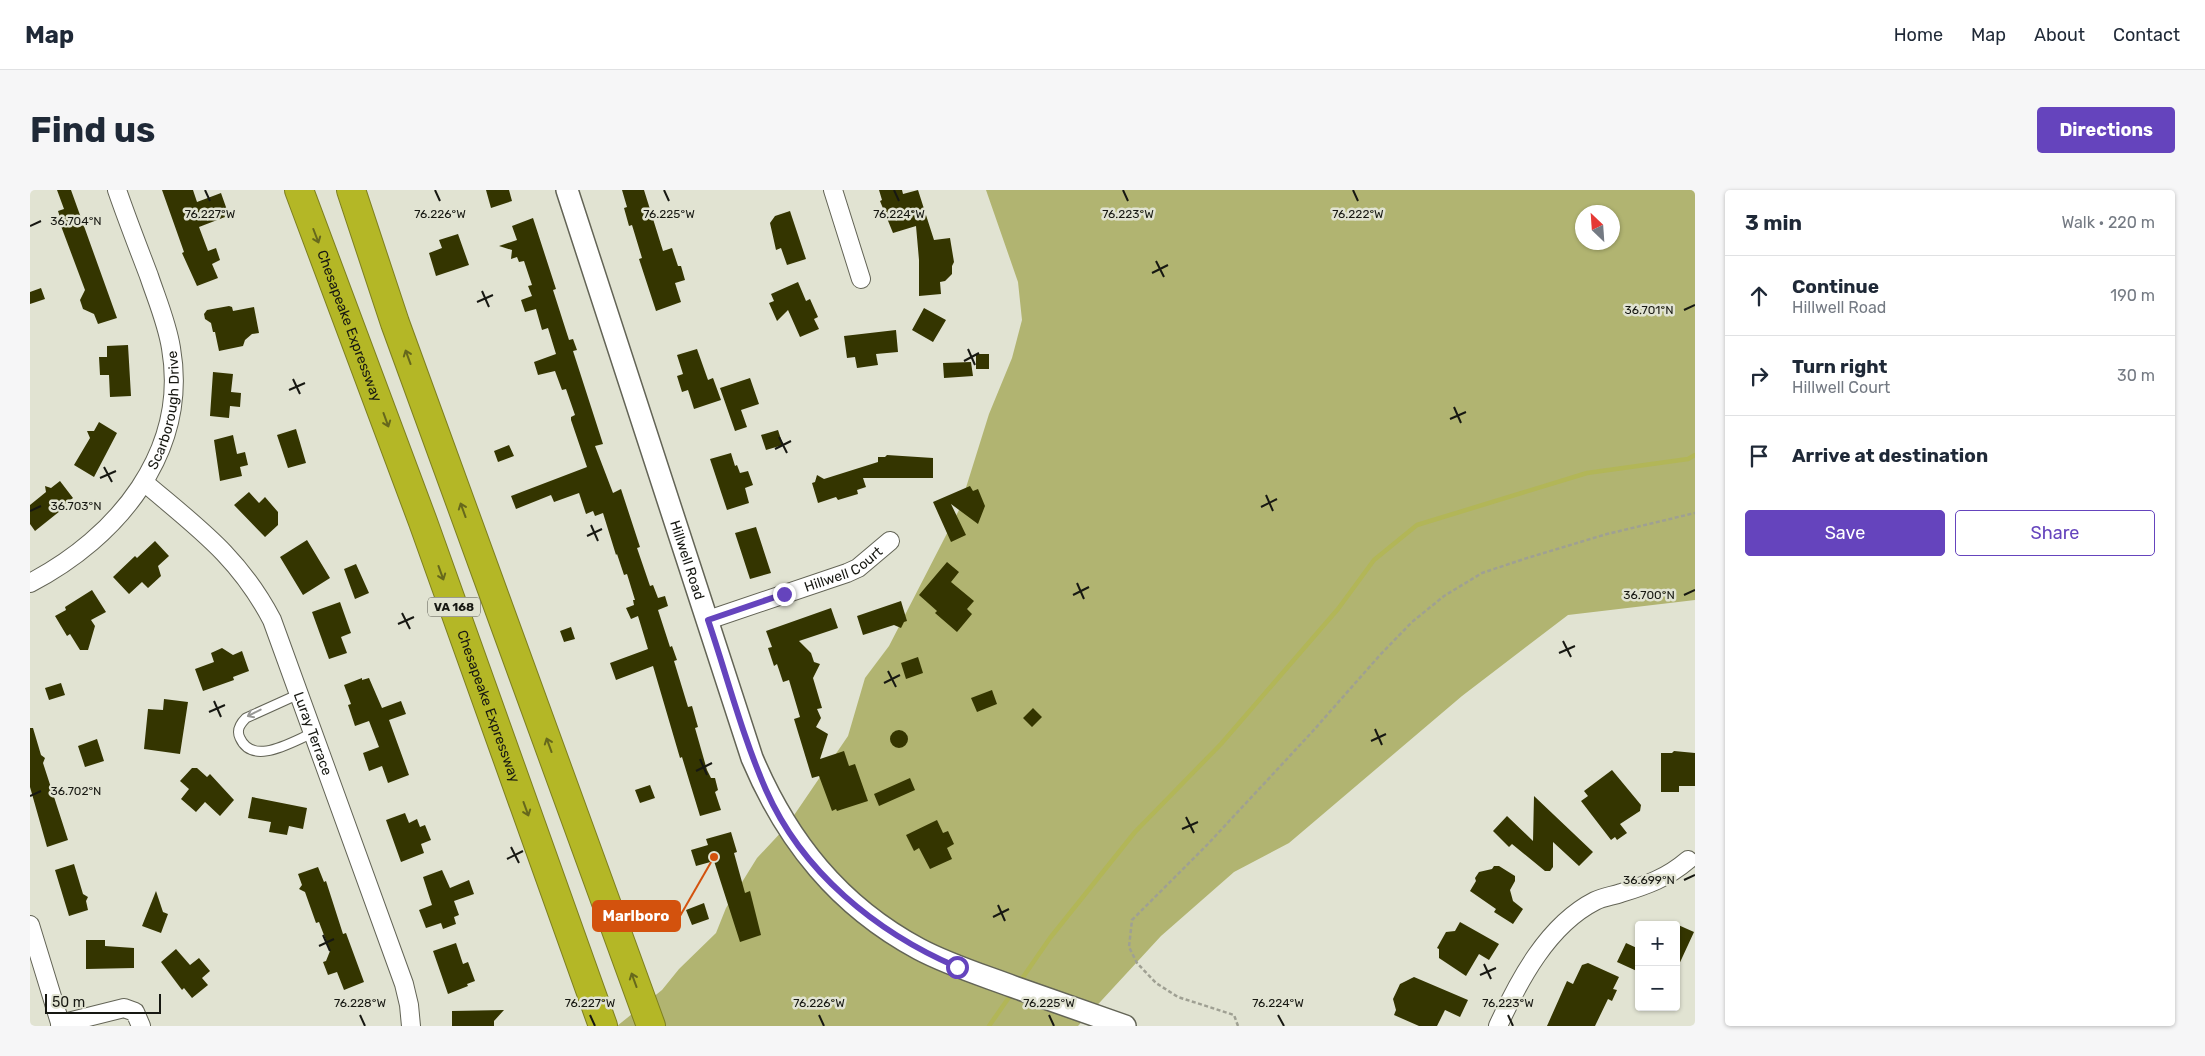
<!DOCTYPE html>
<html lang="en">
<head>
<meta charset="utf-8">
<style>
	:root { --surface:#fff; --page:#f6f6f7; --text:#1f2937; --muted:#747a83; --line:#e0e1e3; --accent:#6544bd }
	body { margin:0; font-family:Rubik,sans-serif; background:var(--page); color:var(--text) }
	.controls { position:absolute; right:15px; bottom:15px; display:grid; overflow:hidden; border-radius:5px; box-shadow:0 1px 4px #0004 }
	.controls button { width:45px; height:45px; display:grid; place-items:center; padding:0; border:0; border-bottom:1px solid var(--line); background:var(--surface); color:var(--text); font:25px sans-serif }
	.compass { position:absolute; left:1545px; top:15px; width:45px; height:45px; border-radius:50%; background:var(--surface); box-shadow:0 1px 4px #0004; rotate:335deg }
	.scale { position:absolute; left:15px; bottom:12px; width:116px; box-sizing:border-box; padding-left:5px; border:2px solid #171812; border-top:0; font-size:14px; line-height:18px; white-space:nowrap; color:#171812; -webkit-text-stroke:4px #e1e3d2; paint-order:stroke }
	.stop { position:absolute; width:15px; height:15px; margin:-11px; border:4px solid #6544bd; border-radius:50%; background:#fff }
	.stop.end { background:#6544bd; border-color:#fff; box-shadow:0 1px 5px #0008 }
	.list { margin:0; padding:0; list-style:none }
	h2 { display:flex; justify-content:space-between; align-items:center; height:65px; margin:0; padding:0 20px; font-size:21px }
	h2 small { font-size:16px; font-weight:400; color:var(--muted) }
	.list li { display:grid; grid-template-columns:32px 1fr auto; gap:15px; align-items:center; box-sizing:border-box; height:80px; padding:0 20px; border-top:1px solid var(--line) }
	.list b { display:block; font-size:19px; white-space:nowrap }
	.list p { margin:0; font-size:16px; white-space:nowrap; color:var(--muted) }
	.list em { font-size:16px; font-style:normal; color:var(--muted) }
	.actions { display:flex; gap:10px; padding:15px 20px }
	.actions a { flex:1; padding:11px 0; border:1px solid var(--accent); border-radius:5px; text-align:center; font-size:18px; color:var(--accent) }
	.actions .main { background:var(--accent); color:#fff }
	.icon { flex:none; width:28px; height:28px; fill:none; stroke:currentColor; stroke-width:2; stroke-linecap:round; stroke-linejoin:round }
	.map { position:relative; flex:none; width:1665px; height:836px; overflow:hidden; border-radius:5px }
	header { display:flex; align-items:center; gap:30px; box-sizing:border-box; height:70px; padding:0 25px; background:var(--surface); border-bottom:1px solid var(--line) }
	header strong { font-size:24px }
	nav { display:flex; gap:28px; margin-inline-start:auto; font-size:18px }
	.intro { display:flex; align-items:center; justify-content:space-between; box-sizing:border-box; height:120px; padding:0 30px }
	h1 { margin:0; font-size:35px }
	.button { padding:12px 22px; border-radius:5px; background:var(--accent); color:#fff; font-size:18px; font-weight:700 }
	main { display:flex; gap:30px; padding:0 30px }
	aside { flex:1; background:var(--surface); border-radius:5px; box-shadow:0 1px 4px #0004 }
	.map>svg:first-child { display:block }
	.green { fill:#b1b471; fill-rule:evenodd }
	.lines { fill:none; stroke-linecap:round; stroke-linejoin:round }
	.stream { stroke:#b2b657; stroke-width:4.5 }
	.building { fill:#343500 }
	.service-casing { stroke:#636456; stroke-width:11 }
	.minor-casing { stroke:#636456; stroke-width:20 }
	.tertiary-casing { stroke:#636456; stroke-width:24 }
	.motorway-casing { stroke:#7d7f1f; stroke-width:30 }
	.path { stroke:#9fa093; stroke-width:2.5; stroke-dasharray:4 2.5; stroke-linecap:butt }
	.service { stroke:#fff; stroke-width:9 }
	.minor { stroke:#fff; stroke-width:18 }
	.tertiary { stroke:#fff; stroke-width:21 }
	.motorway { stroke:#b4b726; stroke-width:28 }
	.oneway { stroke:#66681c }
	.oneway2 { stroke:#979794 }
	.route { stroke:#6544bd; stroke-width:6 }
	.ticks { fill:none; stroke:#171812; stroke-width:2 }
	.labels { text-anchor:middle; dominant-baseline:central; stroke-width:5; stroke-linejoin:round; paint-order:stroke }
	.shield { fill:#e1e3d2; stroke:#54554c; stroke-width:1 }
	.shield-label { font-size:12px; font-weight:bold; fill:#171812 }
	.street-label { font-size:14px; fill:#171812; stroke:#e1e3d2 }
	.ticks-label { font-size:12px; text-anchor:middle; fill:#171812; stroke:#e1e3d2; stroke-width:5; stroke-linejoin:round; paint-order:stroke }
	.leader { fill:none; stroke:#d3520d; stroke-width:2 }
	.callout-dot { fill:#d3520d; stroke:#e1e3d2; stroke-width:2 }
	.callout { fill:#d3520d; stroke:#d3520d; stroke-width:2 }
	.callout-label { font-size:15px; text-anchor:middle; font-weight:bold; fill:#fff }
</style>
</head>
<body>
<header>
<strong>Map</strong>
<nav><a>Home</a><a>Map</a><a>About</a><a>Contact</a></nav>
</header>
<div class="intro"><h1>Find us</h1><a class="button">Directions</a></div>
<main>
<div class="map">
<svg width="1665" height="836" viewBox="0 0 1665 836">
	<rect width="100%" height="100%" fill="#e1e3d2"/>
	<!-- green -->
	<path class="green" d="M956 0H1665V410L1538 425 1432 506 1259 653 1204 682 1131 746 1048 836H587L632 800 649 779 686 743 696 718 727 668 756 637 818 546 835 488 859 456 929 320 959 224 982 168 992 130 988 92ZM1552 22H1582V52H1552Z"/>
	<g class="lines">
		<!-- stream -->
		<path class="stream" d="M989 793 1020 748 1105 642 1191 554 1308 419 1344 370 1387 335 1557 283 1658 269 1665 265
			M959 836 982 803"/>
	</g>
	<!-- building -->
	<path class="building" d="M27 0H41L87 128 68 134 64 124 53 119 50 110 55 100 31 36 32 34 28 21 34 19Z
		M132 0H163L167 12 191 3 197 20 193 21 195 27 169 37 178 61 186 58 190 70 182 74 188 88 167 96 152 63 154 62Z
		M456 0H479L482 11 461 18Z
		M592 0H614L633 61 642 58 648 76H651L655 90 645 93 651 112 626 121 609 69 612 68 602 35 599 36 594 18 597 17Z
		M849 0H872L873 4 888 0 904 50 920 48 924 72 922 76V84L915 91 910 92 911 104 889 106V70L886 36 863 43 850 11 852 10Z
		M760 21 776 69 757 75 751 58 746 60 740 33 745 26Z
		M503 28 526 99 523 100 539 150 543 149 547 160 543 161 573 254 565 256 583 303 591 299 610 357 607 358 620 396 623 395 628 408 635 406 638 416 628 420 640 457 642 456 647 470 644 471 658 517 662 516 668 537 665 538 677 580 681 588H685L688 600 685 602 691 620 670 626 652 567 650 568 623 476 586 490 580 473 618 459 608 426 601 429 596 418 604 415 603 410H605L597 384 594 385 587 364 586 365 573 323 565 326 563 321 556 324 549 303 524 312 521 305 486 319 481 306 557 277 541 230V227L545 225 536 199 532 200 525 181 508 185 504 172 526 164 518 138 512 140 506 119 495 122 491 110 502 106 498 96 502 95 494 71 489 72 487 67 481 69 482 60 469 56 487 50 482 36Z
		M428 44 439 75 406 86 399 63 412 58 409 50Z
		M768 92 776 111 780 109 788 127 784 129 789 139 770 147 758 120 747 131 739 113 744 111 741 104Z
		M11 98 15 109 0 114V102Z
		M199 116 202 117 203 121 224 117 229 143 222 144 215 150 213 156 189 161 185 142H183L181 133 175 129 174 124 177 120Z
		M894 118 916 130 903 152 882 140Z
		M866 140 868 162 846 164 848 175 827 178 825 167 817 168 814 146Z
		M98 155 101 206 80 207 79 185H70L69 167H77V156Z
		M667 159 678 190 683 188 691 210 664 219 658 200 652 202 647 186 653 184 647 165Z
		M946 164H959V179H946Z
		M941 172 943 186 914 188 913 173Z
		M183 182 203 184 201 202 211 203 210 217 200 216 199 228 180 226Z
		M720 188 729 214 711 220 717 237 705 241 690 198Z
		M69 232 87 243 64 287 44 275 60 248 57 241H64Z
		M266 239 276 273 258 278 247 245Z
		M748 240 753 255 736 260 731 245Z
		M203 245 207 264 215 262 218 275 210 277 212 286 190 291 184 250Z
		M479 255 484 266 468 272 464 261Z
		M701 263 705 276 707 275 710 283 718 281 723 295 715 298 719 313 697 320 680 269Z
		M857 265 903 268V288H833L836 297 827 300 828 304 808 310 806 307 788 313 782 293 785 292 787 285 794 289 848 272V267H855Z
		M30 291 43 308 28 319 30 321 5 341 0 334V315L16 302 15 296 21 298Z
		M940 296 943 301 948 299 955 316 948 334 921 314 936 345 921 352 903 312Z
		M219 302 229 313 235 307 248 322V335L235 347 204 315Z
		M726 337 741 383 720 389 705 343Z
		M277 350 300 388 273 405 250 367Z
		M125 351 139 366 128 376 131 386 118 398 112 392 99 404 83 387 105 366 107 368Z
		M917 372 929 382 921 392 944 411 937 419 942 424 927 442 905 423 907 421 889 405Z
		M326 374 339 403 325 409 314 379Z
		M62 400 76 422 61 430 65 436 58 460H50L40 444 37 446 25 426 36 420 35 417Z
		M871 411 877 431 874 432 871 438 864 435 833 445 827 426Z
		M310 412 321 443 311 447 317 463 299 469 282 422Z
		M801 418 808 438 769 451 781 463 784 472 790 474 783 488 792 518 787 519 791 528 786 537 798 544 790 569 814 561 819 576 825 574 838 611 807 621 806 619 802 621 789 586 782 588 764 529 770 527 759 490 753 492 747 474 744 476 738 458 742 457 736 441Z
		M541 437 545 449 534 452 530 441Z
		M192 458 203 465 212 461 219 481 203 487 204 490 173 501 165 479 184 472 181 463Z
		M888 467 893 483 876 489 871 473Z
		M332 488V490L339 488 352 518 371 511 376 524 359 530 379 585 358 593 352 576 339 581 333 563 349 557 339 531 325 536 318 515 321 514 314 495Z
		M31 493 35 505 19 510 15 498Z
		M962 500 967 514 947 522 941 508Z
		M134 509 158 512 150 564 114 559 118 519 133 520Z
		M1003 518 1012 527 1002 537 993 528Z
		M0 538H3L11 565 15 568 13 573 38 650 17 657 0 597Z
		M860 549a9 9 0 1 1 18 0a9 9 0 1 1-18 0Z
		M67 549 74 571 55 577 48 556Z
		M1644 561 1665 563V596H1649V602H1631V563H1642Z
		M162 578H167L177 587 180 584 204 610 190 626 175 612 166 622 151 609 159 599 150 591Z
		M1582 580 1611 615 1610 621 1590 634 1597 643 1587 650 1585 647 1581 650 1551 611 1558 606 1554 601Z
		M880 588 885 600 849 616 844 604Z
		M620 595 625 608 610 613 605 600Z
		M1504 606 1563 662 1549 676 1523 652V677L1520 681H1515L1482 654 1479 657 1463 641 1477 626 1503 651Z
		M222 607 277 618 273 639 259 636 257 645 239 642 241 632 218 628Z
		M375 623 379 633 387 629 390 637 395 635 401 650 391 654 394 663 371 672 356 630Z
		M907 630 913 643 918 641 924 654 917 658 922 669 900 679 889 658 884 661 876 645Z
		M701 642 707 662 704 663 715 703 720 701 731 745 710 752 684 671 666 676 661 660 678 655 676 649Z
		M44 674 53 704 58 707 56 711 58 720 39 726 25 680Z
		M1464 676H1469L1485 686V691L1480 700 1483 711 1493 719 1483 734 1464 722 1466 719 1440 701 1446 691 1445 688 1449 682 1462 679Z
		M288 677 294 692 296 691 313 744 316 743 334 792 314 800 307 782 298 785 293 772 296 771 300 761 289 732 286 733 275 702 269 699 272 695 268 684Z
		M412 680 420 698 439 690 444 704 424 711 429 725 424 727 426 734 413 739 411 733 396 738 389 720 402 715 393 687Z
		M126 701 133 722 138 724 131 743 112 736Z
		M674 713 679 729 662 735 656 720Z
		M1430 732 1469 754 1459 770 1449 764 1436 786 1409 768V759L1407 758 1416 742 1425 741Z
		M1646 734 1664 742 1646 781Z
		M56 750H75V756L104 758V778L56 779Z
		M426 753 433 774 438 772 445 791 437 794 438 796 418 804 403 761Z
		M1596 753 1609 759V782L1587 772Z
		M146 759 160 775 169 768 180 781 172 788 178 795 162 808 154 798 152 800 131 772Z
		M1558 773 1589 787 1583 799 1587 800 1582 811 1578 809 1565 836H1517L1537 791 1543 794 1552 775Z
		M1384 787 1438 810 1430 827 1415 820 1407 836H1389L1364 825 1366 820 1363 809 1370 794Z
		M474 820 464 831V836H422V821Z"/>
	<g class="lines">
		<defs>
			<path id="service" d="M269 504 216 528C210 534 206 540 210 548 223 577 263 551 283 543"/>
			<g id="minor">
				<path d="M803 0 831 89"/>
				<path id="s1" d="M115 293C168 338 209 367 242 430L374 794 379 815 381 836"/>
				<path id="s2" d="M0 393C87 348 159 262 141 158 137 133 127 110 119 86 108 57 97 29 87 0"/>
				<path id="s3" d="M678 430 817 383 828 378 860 351"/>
				<path d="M0 735 31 836"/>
				<path d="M30 834 94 818 105 822 111 836"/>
				<path d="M1468 836C1489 790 1518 735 1565 711 1573 707 1582 706 1591 703 1617 695 1637 688 1658 670"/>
			</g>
			<g id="tertiary">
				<path id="s4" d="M537 0 722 568C757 651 809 716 889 759 919 775 952 785 984 797 1021 810 1058 823 1095 836"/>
			</g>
			<g id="motorway">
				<path id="s5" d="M269 0 393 332 573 836"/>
				<path d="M321 0 365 133 621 836"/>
			</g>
		</defs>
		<!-- service casing -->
		<use href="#service" class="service-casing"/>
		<!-- minor casing -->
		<use href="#minor" class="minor-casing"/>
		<!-- tertiary casing -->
		<use href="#tertiary" class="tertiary-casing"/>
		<!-- motorway casing -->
		<use href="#motorway" class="motorway-casing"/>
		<!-- path -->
		<path class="path" d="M1208 836 1204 825 1148 807 1126 793 1107 773 1099 757 1102 730 1177 655 1282 542 1350 465 1382 432 1414 406 1452 383 1494 369 1577 344 1665 323"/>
		<!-- service -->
		<use href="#service" class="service"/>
		<!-- minor -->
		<use href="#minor" class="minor"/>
		<!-- tertiary -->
		<use href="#tertiary" class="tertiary"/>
		<!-- motorway -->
		<use href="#motorway" class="motorway"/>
	</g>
	<!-- one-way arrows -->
	<defs><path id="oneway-shaft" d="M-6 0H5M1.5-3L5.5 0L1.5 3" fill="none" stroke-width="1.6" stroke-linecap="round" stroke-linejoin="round" transform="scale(1.25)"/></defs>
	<g class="oneway">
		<use href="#oneway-shaft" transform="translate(286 46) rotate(69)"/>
		<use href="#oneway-shaft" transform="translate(378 167) rotate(-110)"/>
		<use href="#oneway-shaft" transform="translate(356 230) rotate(70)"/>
		<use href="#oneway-shaft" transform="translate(433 320) rotate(-110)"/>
		<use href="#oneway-shaft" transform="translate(411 383) rotate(70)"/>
		<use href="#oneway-shaft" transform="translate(519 555) rotate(-110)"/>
		<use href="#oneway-shaft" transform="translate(496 619) rotate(70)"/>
		<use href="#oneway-shaft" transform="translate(604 790) rotate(-110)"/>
	</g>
	<use class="oneway2" href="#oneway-shaft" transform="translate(224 523) rotate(153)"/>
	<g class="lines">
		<!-- route -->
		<path class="route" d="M754 404 678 430C697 486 712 545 736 600 772 682 846 742 927 777"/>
	</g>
	<!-- ticks -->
	<path class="ticks" d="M175 0 180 11M405 0 410 11M634 0 639 11M864 0 869 11M1093 0 1098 11M1323 0 1328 11M0 36 11 31M1126 71 1134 87M1122 83 1138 75M452 101 459 117M447 112 463 105M1654 120 1665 115M938 159 945 175M934 171 949 163M263 189 270 204M259 200 275 193M1424 217 1431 233M1420 229 1436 222M749 247 757 263M745 259 761 251M74 277 82 292M70 288 86 281M1236 305 1243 321M1231 317 1247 309M0 321 11 316M561 335 568 351M557 346 572 339M1047 393 1054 409M1043 405 1059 397M1654 405 1665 400M372 423 380 439M368 434 384 427M1533 451 1541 467M1529 463 1545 456M858 481 866 497M854 493 870 485M184 511 191 527M179 522 195 515M1345 539 1352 555M1341 551 1356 544M670 569 677 585M666 581 682 573M0 606 11 601M1156 627 1164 643M1152 639 1168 632M481 657 489 673M477 669 493 661M1654 690 1665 685M968 715 975 731M963 727 979 719M293 745 300 761M289 756 304 749M1454 774 1461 789M1450 785 1466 778M330 825 335 836M560 825 565 836M789 825 794 836M1019 825 1024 836M1248 825 1254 836M1478 825 1483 836"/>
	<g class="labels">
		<!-- shield labels -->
		<rect class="shield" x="398" y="407.5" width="52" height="19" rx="4"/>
		<g class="shield-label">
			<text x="424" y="417">VA 168</text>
		</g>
		<!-- street labels -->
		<g class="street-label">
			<text stroke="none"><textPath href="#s5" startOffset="145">Chesapeake Expressway</textPath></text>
			<text stroke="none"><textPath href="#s2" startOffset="230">Scarborough Drive</textPath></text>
			<text stroke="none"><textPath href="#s4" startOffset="389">Hillwell Road</textPath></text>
			<text stroke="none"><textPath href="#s3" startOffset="145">Hillwell Court</textPath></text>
			<text stroke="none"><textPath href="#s5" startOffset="550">Chesapeake Expressway</textPath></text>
			<text stroke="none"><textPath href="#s1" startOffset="309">Luray Terrace</textPath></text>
		</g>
	</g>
	<g class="ticks-label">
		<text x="869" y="28">76.224°W</text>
		<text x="1328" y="28">76.222°W</text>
		<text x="180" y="28">76.227°W</text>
		<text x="410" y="28">76.226°W</text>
		<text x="639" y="28">76.225°W</text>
		<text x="1098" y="28">76.223°W</text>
		<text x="46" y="35">36.704°N</text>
		<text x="1619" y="124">36.701°N</text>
		<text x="46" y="320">36.703°N</text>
		<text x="1619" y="409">36.700°N</text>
		<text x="46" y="605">36.702°N</text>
		<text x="1619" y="694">36.699°N</text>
		<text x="330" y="817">76.228°W</text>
		<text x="560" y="817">76.227°W</text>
		<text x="789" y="817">76.226°W</text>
		<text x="1019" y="817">76.225°W</text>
		<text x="1478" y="817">76.223°W</text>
		<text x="1248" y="817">76.224°W</text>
	</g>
	<!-- callouts -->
	<path class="leader" d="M684 667L650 726"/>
	<circle class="callout-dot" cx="684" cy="667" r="5"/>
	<rect class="callout" x="563" y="711" width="87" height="30" rx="5"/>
	<g class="callout-label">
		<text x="606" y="731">Marlboro</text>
	</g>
</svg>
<div class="controls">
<button>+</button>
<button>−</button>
</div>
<svg class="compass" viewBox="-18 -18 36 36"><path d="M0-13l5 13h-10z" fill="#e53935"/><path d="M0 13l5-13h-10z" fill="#747a83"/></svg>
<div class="scale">50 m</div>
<div class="stop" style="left:927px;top:777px"></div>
<div class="stop end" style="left:754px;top:404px"></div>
</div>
<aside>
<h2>3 min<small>Walk · 220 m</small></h2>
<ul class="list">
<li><svg class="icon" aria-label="ahead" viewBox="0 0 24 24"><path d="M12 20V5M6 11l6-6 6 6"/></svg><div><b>Continue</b><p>Hillwell Road</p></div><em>190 m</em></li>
<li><svg class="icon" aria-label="right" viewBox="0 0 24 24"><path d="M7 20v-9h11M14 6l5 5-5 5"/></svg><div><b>Turn right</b><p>Hillwell Court</p></div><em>30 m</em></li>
<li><svg class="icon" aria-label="arrive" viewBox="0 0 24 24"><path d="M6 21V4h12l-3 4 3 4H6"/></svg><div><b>Arrive at destination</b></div></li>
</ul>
<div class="actions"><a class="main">Save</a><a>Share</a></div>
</aside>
</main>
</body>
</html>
